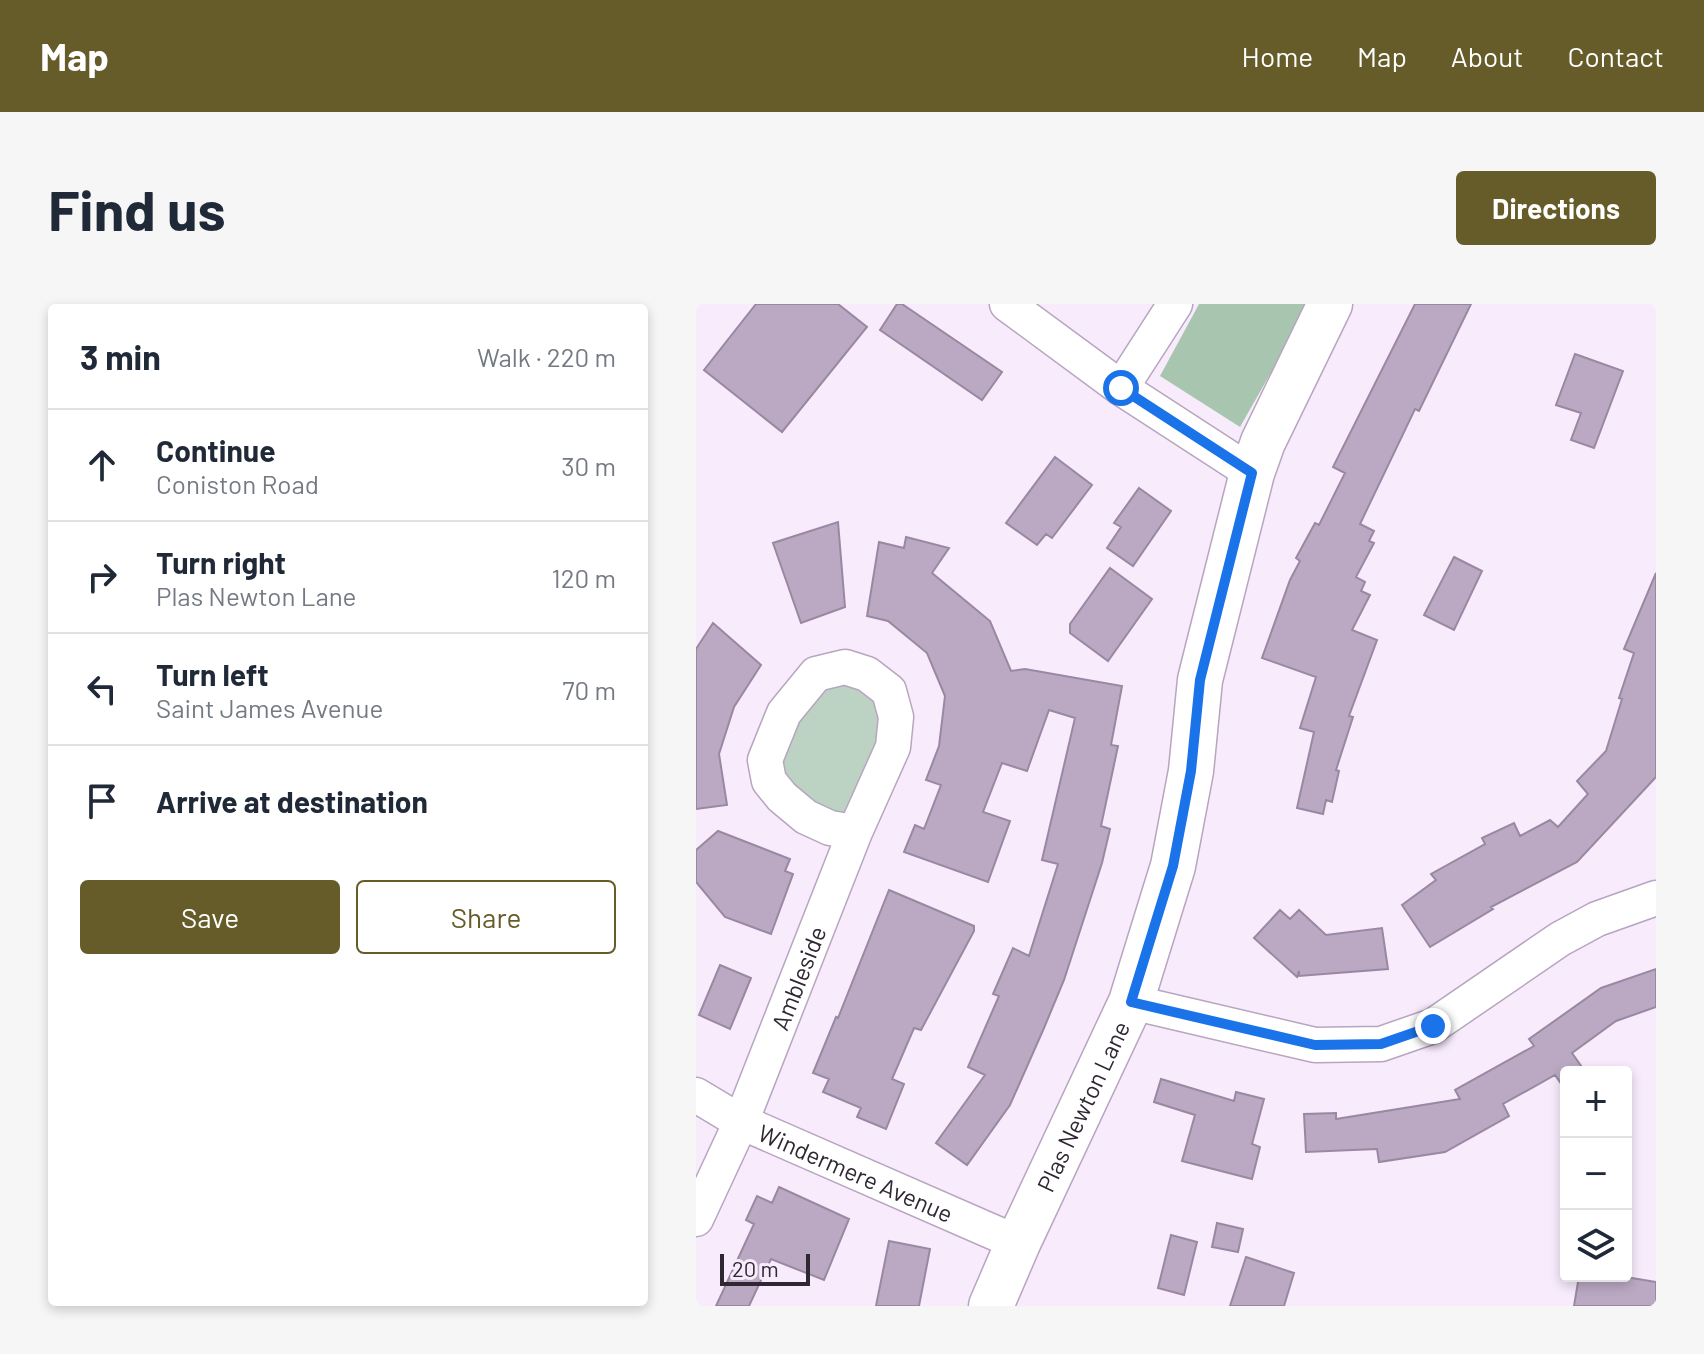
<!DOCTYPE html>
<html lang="en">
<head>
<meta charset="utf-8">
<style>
	:root { --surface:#fff; --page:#f6f6f7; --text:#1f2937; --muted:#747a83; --line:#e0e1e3; --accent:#665c29 }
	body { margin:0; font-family:Barlow,sans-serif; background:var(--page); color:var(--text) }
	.controls { position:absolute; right:24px; bottom:24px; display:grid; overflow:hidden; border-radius:8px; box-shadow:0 4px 12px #0003 }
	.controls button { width:72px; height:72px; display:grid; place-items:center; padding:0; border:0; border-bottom:2px solid var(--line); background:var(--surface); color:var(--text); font:40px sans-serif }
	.scale { position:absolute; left:24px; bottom:20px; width:90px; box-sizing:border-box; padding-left:8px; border:4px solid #2f2832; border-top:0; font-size:22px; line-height:28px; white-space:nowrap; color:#2f2832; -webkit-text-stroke:6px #f7ebfc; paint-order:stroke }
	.stop { position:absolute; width:24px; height:24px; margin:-18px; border:6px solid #1a73e8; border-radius:50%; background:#fff }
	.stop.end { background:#1a73e8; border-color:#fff; box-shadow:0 2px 8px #0008 }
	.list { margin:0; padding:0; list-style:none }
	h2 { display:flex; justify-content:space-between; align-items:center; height:104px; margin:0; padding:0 32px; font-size:34px }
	h2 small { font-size:26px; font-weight:400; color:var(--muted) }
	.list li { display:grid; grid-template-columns:52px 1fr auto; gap:24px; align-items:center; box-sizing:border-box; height:112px; padding:0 32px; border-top:2px solid var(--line) }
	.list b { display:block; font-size:30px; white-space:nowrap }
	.list p { margin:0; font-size:26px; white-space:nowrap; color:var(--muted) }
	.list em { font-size:26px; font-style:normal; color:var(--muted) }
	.actions { display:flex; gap:16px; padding:24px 32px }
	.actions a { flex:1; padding:18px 0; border:2px solid var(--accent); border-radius:8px; text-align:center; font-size:28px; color:var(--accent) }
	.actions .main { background:var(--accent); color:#fff }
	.icon { flex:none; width:44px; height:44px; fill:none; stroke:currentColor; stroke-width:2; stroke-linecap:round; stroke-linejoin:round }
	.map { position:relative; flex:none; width:960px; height:1002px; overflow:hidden; border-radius:8px }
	header { display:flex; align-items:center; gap:48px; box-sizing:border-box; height:112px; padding:0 40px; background:var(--accent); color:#fff }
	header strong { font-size:38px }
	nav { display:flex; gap:44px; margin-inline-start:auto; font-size:28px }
	.intro { display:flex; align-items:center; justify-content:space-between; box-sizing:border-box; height:192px; padding:0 48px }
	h1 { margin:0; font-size:56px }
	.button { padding:20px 36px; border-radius:8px; background:var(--accent); color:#fff; font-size:28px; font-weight:700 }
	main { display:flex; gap:48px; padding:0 48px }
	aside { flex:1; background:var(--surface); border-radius:8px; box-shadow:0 4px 12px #0003 }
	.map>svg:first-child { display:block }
	.green { fill:#bcd2c2 }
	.forest { fill:#a8c5af }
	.building { fill:#bba9c3; stroke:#9a88a2; stroke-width:2 }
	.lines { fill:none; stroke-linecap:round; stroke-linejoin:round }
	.street-casing { stroke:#b8a5c0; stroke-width:37 }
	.secondary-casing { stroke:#b8a5c0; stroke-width:47 }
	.street { stroke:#fff; stroke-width:34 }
	.secondary { stroke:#fff; stroke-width:44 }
	.route { stroke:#1a73e8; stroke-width:10 }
	.labels { text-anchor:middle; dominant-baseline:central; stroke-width:6; stroke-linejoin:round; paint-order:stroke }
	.street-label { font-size:24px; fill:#2f2832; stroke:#f7ebfc }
</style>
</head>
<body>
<header>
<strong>Map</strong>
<nav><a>Home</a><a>Map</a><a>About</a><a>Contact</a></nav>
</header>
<div class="intro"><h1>Find us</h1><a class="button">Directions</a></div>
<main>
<aside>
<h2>3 min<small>Walk · 220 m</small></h2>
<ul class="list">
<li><svg class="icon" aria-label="ahead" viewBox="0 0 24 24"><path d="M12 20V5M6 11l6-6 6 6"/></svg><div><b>Continue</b><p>Coniston Road</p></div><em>30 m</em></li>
<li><svg class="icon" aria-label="right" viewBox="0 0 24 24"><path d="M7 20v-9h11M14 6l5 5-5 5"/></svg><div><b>Turn right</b><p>Plas Newton Lane</p></div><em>120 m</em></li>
<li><svg class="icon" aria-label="left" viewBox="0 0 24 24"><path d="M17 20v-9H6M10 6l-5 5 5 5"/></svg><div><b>Turn left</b><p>Saint James Avenue</p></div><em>70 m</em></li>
<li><svg class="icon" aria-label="arrive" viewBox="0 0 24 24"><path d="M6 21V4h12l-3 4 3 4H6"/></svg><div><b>Arrive at destination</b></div></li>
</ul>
<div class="actions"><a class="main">Save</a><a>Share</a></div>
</aside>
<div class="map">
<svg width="960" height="1002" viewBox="0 0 960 1002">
	<rect width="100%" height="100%" fill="#f7ebfc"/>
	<!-- green -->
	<path class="green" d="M120 370 193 387 159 528 73 477Z"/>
	<!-- forest -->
	<path class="forest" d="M503 0H614L544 123 464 72Z"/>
	<!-- building -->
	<path class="building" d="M60 0H142L171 23 86 128 8 66Z
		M201 0H206L306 68 286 96 184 26Z
		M719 0H775L723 107 719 105 664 220 678 227 673 237 678 239 660 273 669 278 665 287 674 291 656 326 681 336 653 412 657 413 640 466 643 467 636 498 630 496 627 510 601 504 618 428 604 424 620 373 566 354 594 276 604 257 600 254 619 219 623 221 649 169 637 163Z
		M879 50 927 67 898 144 875 136 885 109 860 101Z
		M359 153 396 181 356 234 350 230 341 241 310 219Z
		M443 184 475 207 437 262 411 244 425 223 418 219Z
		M142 218 149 303 105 319 77 239Z
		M210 233 253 244 236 269 294 317 315 367 329 365 426 382 415 441 422 442 405 522 414 525 406 559 368 676 348 724 314 801 271 861 240 839 289 771 272 763 303 692 297 690 317 644 333 652 362 560 346 556 379 414 353 406 331 467 306 459 287 508 314 517 292 578 208 548 219 521 228 525 245 481 230 476 243 442 249 392 231 349 192 317 171 312 183 238 208 244Z
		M758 253 786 267 758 326 728 311Z
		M414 264 456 295 412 357 374 329V320Z
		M960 269V473L881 558 795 603 797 605 734 643 706 601 740 576 735 570 789 540 786 534 818 519 824 532 854 516 862 523 892 490 881 477 910 447 926 395 923 394 938 349 928 345Z
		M17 319 65 361 38 403 23 450 31 501 0 505V345Z
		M22 527 94 555 89 567 97 570 75 630 29 613 0 578V546Z
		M193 586 278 622V627L225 726 218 724 196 775 208 780 190 825 161 813 165 804 127 788 133 775 117 769 140 713 142 714Z
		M584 606 594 615 603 606 630 631 686 624 692 665 603 672V667L601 673 558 634Z
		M24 661 55 674 34 725 3 711Z
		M960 665V703L920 717 876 749 888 766 870 768V778L866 781 859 771 807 800 813 812 749 848 683 858 681 845 610 848 608 810 640 809V815L764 795 759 786 838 742 833 735 905 684Z
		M465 775 538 797 540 788 568 795 556 840 564 843 556 875 486 857 499 811 458 798Z
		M83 883 153 915 128 976 75 955 53 1002H20L58 920 50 916 61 892 76 899Z
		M521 919 547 925 542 948 516 943Z
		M475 931 501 938 488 991 462 984Z
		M193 937 234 945 223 1002H180Z
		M550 953 598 969 588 1002H534Z
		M883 972H924L960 978V1002H878Z"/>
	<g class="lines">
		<defs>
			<g id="street">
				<path d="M311 0 425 84 556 169"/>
				<path d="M425 84 479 0"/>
				<path d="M435 698 619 741 685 740 737 722 864 635 901 615 960 594"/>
				<path id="s1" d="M0 791 45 818 322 939"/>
				<path id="s2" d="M0 915 45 818 159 528 197 443 200 413 193 387 171 370 149 363 120 370 88 409 69 456 73 477 86 493 110 513 134 524 159 528"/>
			</g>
			<g id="secondary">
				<path id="s3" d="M295 1002 322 939 435 698 477 562 495 467 504 376 556 169 567 138 634 0"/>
			</g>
		</defs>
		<!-- street casing -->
		<use href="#street" class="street-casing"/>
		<!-- secondary casing -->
		<use href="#secondary" class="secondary-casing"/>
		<!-- street -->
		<use href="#street" class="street"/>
		<!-- secondary -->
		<use href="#secondary" class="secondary"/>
	</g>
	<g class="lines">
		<!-- route -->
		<path class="route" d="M425 84 556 169 504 376 495 467 477 562 435 698 619 741 685 740 737 722"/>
	</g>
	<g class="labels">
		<!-- street labels -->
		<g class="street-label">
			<text stroke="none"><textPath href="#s2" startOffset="262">Ambleside</textPath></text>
			<text stroke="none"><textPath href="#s3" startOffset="220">Plas Newton Lane</textPath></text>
			<text stroke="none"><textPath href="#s1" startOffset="178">Windermere Avenue</textPath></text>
		</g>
	</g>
</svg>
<div class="controls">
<button>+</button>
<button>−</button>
<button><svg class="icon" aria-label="layers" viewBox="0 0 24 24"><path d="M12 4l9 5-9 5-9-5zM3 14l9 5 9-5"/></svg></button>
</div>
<div class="scale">20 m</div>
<div class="stop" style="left:425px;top:84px"></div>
<div class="stop end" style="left:737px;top:722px"></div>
</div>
</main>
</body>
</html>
